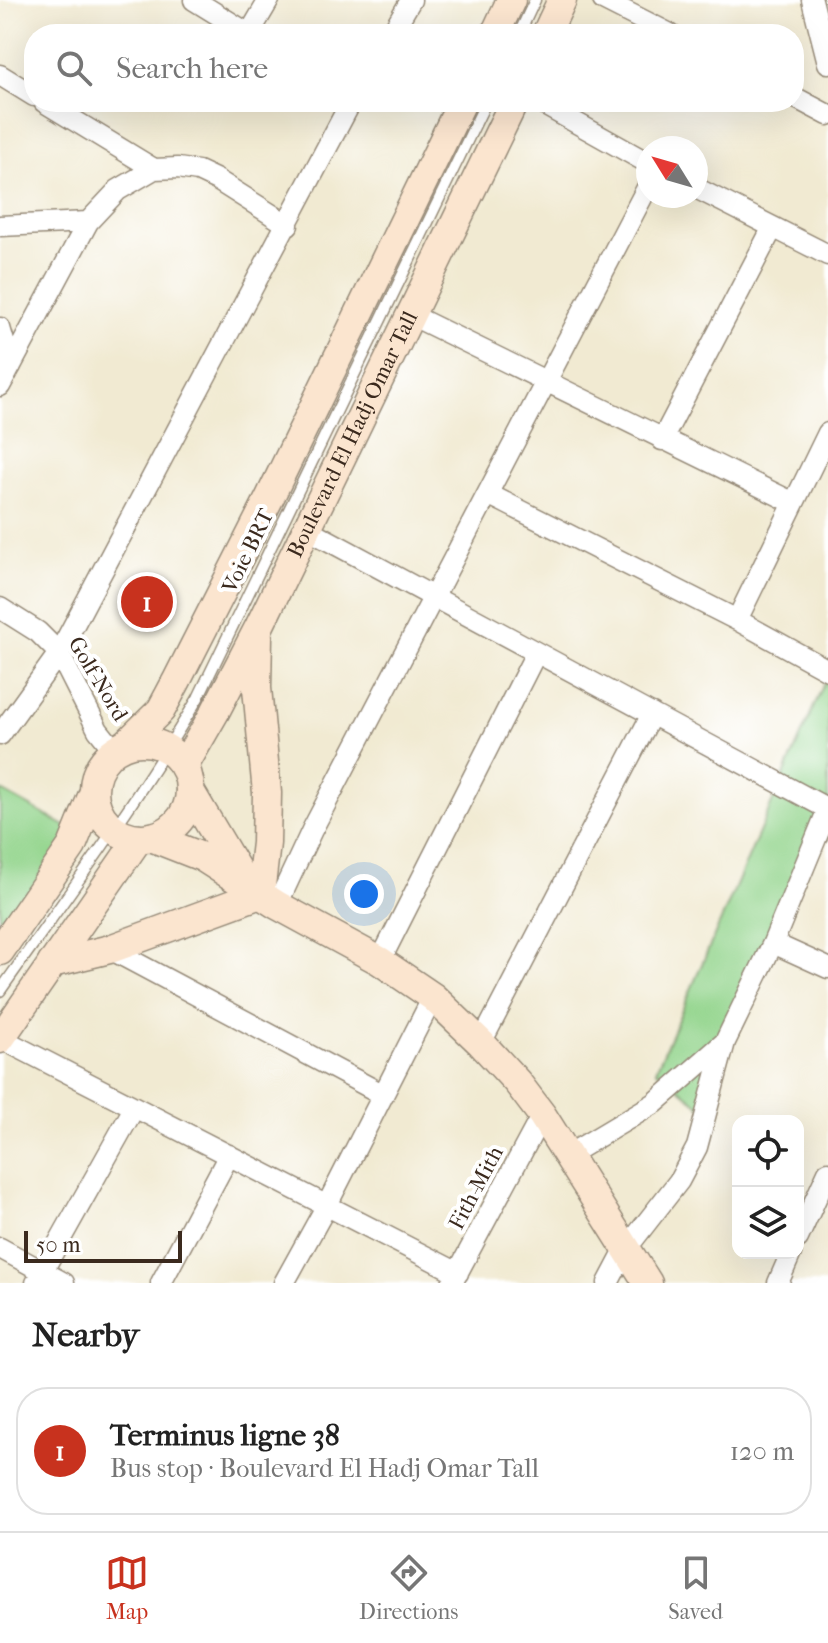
<!DOCTYPE html>
<html lang="en">
<head>
<meta charset="utf-8">
<style>
	:root { --surface:#fff; --page:#f6f6f6; --text:#222; --muted:#767676; --line:#e0e0e0; --accent:#c8321e }
	body { margin:0; font-family:"IM FELL French Canon",serif; background:var(--page); color:var(--text) }
	.controls { position:absolute; right:24px; bottom:24px; display:grid; overflow:hidden; border-radius:16px; box-shadow:0 8px 32px #0002 }
	.controls button { width:72px; height:72px; display:grid; place-items:center; padding:0; border:0; border-bottom:2px solid var(--line); background:var(--surface); color:var(--text); font:40px sans-serif }
	.compass { position:absolute; left:636px; top:136px; width:72px; height:72px; border-radius:50%; background:var(--surface); box-shadow:0 8px 32px #0002; rotate:307deg }
	.scale { position:absolute; left:24px; bottom:20px; width:158px; box-sizing:border-box; padding-left:8px; border:4px solid #3b2a1e; border-top:0; font-size:22px; line-height:28px; white-space:nowrap; color:#3b2a1e; -webkit-text-stroke:6px #fff; paint-order:stroke }
	.you { position:absolute; left:364px; top:894px; width:28px; height:28px; margin:-20px; border:6px solid #fff; border-radius:50%; background:#1a73e8; box-shadow:0 0 0 12px #1a73e833 }
	.badge { display:grid; place-items:center; width:52px; height:52px; border-radius:50%; background:var(--accent); color:#fff; font-size:26px; font-weight:700 }
	.pin { position:absolute; translate:-50% -50%; border:4px solid #fff; box-shadow:0 2px 8px #0006 }
	.list { margin:0; padding:0; list-style:none }
	h2 { display:flex; justify-content:space-between; align-items:center; height:104px; margin:0; padding:0 32px; font-size:34px }
	h2 small { font-size:26px; font-weight:400; color:var(--muted) }
	.list li { display:grid; grid-template-columns:52px 1fr auto; gap:24px; align-items:center; box-sizing:border-box; height:128px; margin:0 16px 16px; padding:0 16px; border:2px solid var(--line); border-radius:32px }
	.list b { display:block; font-size:30px; white-space:nowrap }
	.list p { margin:0; font-size:26px; white-space:nowrap; color:var(--muted) }
	.list em { font-size:26px; font-style:normal; color:var(--muted) }
	.icon { flex:none; width:44px; height:44px; fill:none; stroke:currentColor; stroke-width:2; stroke-linecap:round; stroke-linejoin:round }
	.map { position:relative; flex:none; width:828px; height:1283px; overflow:hidden }
	.search { position:absolute; background:var(--surface); box-shadow:0 8px 32px #0002; left:24px; right:24px; top:24px; height:88px; display:flex; align-items:center; gap:20px; box-sizing:border-box; padding:0 28px; border-radius:32px; color:var(--muted); font-size:30px }
	.sheet { height:248px; background:var(--surface) }
	nav { display:flex; justify-content:space-around; align-items:center; box-sizing:border-box; height:112px; border-top:2px solid var(--line); background:var(--surface); font-size:22px; color:var(--muted) }
	nav a { display:grid; justify-items:center; gap:4px }
	nav .on { color:var(--accent) }
	.map>svg:first-child { display:block }
	.green { fill:#92d48b; stroke:#667f54; stroke-width:2 }
	.lines { fill:none; stroke-linecap:round; stroke-linejoin:round }
	.service-casing { stroke:#968a78; stroke-width:13 }
	.minor-casing { stroke:#968a78; stroke-width:23 }
	.secondary-casing { stroke:#968a78; stroke-width:31 }
	.service { stroke:#fff; stroke-width:10 }
	.minor { stroke:#fff; stroke-width:20 }
	.secondary { stroke:#fbe5cf; stroke-width:28 }
	.labels { text-anchor:middle; dominant-baseline:central; stroke-width:8; stroke-linejoin:round; paint-order:stroke }
	.street-label { font-size:22px; fill:#3b2a1e; stroke:#fff }
</style>
</head>
<body>
<div class="map">
<svg width="828" height="1283" viewBox="0 0 828 1283">
	<rect width="100%" height="100%" fill="#fff"/>
	<filter id="ink" filterUnits="userSpaceOnUse"><feTurbulence type="fractalNoise" baseFrequency=".0125" numOctaves="2"/><feDisplacementMap in="SourceGraphic" scale="16" xChannelSelector="R" yChannelSelector="G"/><feConvolveMatrix kernelMatrix="1 2 1 2 8 2 1 2 1" color-interpolation-filters="sRGB"/></filter>
	<filter id="wash" filterUnits="userSpaceOnUse"><feTurbulence type="fractalNoise" baseFrequency=".006" numOctaves="4" result="noise"/><feDisplacementMap in="SourceGraphic" scale="32" xChannelSelector="R" yChannelSelector="G"/><feGaussianBlur stdDeviation="1.8" result="paint"/><feColorMatrix in="noise" values="0 0 0 0 0 0 0 0 0 0 0 0 0 0 0 0 0 1.4 0 .05"/><feComposite in="paint" operator="in"/></filter>
	<g filter="url(#wash)">
		<rect width="100%" height="100%" fill="#f1ead2"/>
		<!-- green -->
		<path class="green" d="M828 674V819L704 1109 656 1070Z
			M0 790 74 831 0 947Z"/>
	</g>
	<g filter="url(#ink)">
		<g class="lines">
			<defs>
				<path id="service" d="M519 34 535 0
					M0 991C68 895 138 800 198 698L486 102"/>
				<path id="minor" d="M194 0 249 34 269 0
					M603 0 670 34
					M812 0 828 63
					M391 34 411 0
					M0 75 34 96
					M794 97 828 115
					M44 102 154 169 178 168 198 171 217 180 288 225
					M539 102 648 163
					M696 188 828 255
					M0 226 88 222
					M411 315 794 503
					M0 328 11 366
					M0 386 88 222 118 190 154 169
					M662 440 773 227
					M488 494 737 620 828 670
					M307 529 828 809
					M0 608 38 632 59 653 98 730 114 750
					M737 620 828 433
					M0 735 59 653 351 102
					M277 905 312 830 648 186
					M773 943 828 968
					M110 949 382 1094
					M380 961 536 653
					M0 1038 458 1273
					M481 1043 652 714
					M568 1155 655 1103 725 1042
					M798 1238 828 1172
					M0 1248 64 1283
					M36 1283 134 1108
					M161 1283 229 1155
					M284 1283 327 1205 433 997
					M452 1283 542 1115
					M608 1283 626 1249 679 1181 697 1147 725 1042 773 943 828 809
					M778 1283 791 1253"/>
				<g id="secondary">
					<path d="M495 34 511 0"/>
					<path d="M546 34 562 0"/>
					<path d="M258 636 257 688 267 793 266 843 260 894"/>
					<circle cx="142" cy="790" r="48"/>
					<path d="M126 744 161 710 177 680 269 499 462 102"/>
					<path id="s1" d="M184 766 215 712 258 629 514 102"/>
					<path d="M190 791 244 882"/>
					<path d="M151 837 202 857 277 905 380 961 433 997 481 1043 517 1082 542 1115 648 1283"/>
					<path d="M0 951 72 846 93 794"/>
					<path d="M52 963 110 949 260 894"/>
					<path d="M0 1039 139 838"/>
				</g>
			</defs>
			<!-- service casing -->
			<use href="#service" class="service-casing"/>
			<!-- minor casing -->
			<use href="#minor" class="minor-casing"/>
			<!-- secondary casing -->
			<use href="#secondary" class="secondary-casing"/>
			<!-- service -->
			<use href="#service" class="service"/>
			<!-- minor -->
			<use href="#minor" class="minor"/>
			<!-- secondary -->
			<use href="#secondary" class="secondary"/>
		</g>
	</g>
	<g class="labels">
		<!-- street labels -->
		<g class="street-label">
			<text stroke="none"><textPath href="#s1" startOffset="372">Boulevard El Hadj Omar Tall</textPath></text>
			<text transform="translate(248 551) rotate(-64)">Voie BRT</text>
			<text transform="translate(98 679) rotate(59)">Golf-Nord</text>
			<text transform="translate(476 1188) rotate(-62)">Fith-Mith</text>
		</g>
	</g>
</svg>
<div class="controls">
<button><svg class="icon" aria-label="locate" viewBox="0 0 24 24"><circle cx="12" cy="12" r="6"/><path d="M12 2v4M12 18v4M2 12h4M18 12h4"/></svg></button>
<button><svg class="icon" aria-label="layers" viewBox="0 0 24 24"><path d="M12 4l9 5-9 5-9-5zM3 14l9 5 9-5"/></svg></button>
</div>
<svg class="compass" viewBox="-18 -18 36 36"><path d="M0-13l5 13h-10z" fill="#e53935"/><path d="M0 13l5-13h-10z" fill="#767676"/></svg>
<div class="scale">50 m</div>
<div class="you"></div>
<div class="pin badge" style="left:147px;top:602px">1</div>
<div class="search"><svg class="icon" aria-label="search" viewBox="0 0 24 24"><circle cx="10" cy="10" r="6"/><path d="M15 15l6 6"/></svg>Search here</div>
</div>
<section class="sheet">
<h2>Nearby<small></small></h2>
<ul class="list">
<li><span class="badge">1</span><div><b>Terminus ligne 38</b><p>Bus stop · Boulevard El Hadj Omar Tall</p></div><em>120 m</em></li>
</ul>
</section>
<nav>
<a class="on"><svg class="icon" aria-label="map" viewBox="0 0 24 24"><path d="M3 6l6-2 6 2 6-2v14l-6 2-6-2-6 2zM9 4v14M15 6v14"/></svg>Map</a>
<a><svg class="icon" aria-label="directions" viewBox="0 0 24 24"><path d="M12 3l9 9-9 9-9-9zM9 14v-3h6M13 9l2 2-2 2"/></svg>Directions</a>
<a><svg class="icon" aria-label="saved" viewBox="0 0 24 24"><path d="M7 4h10v16l-5-4-5 4z"/></svg>Saved</a>
</nav>
</body>
</html>
